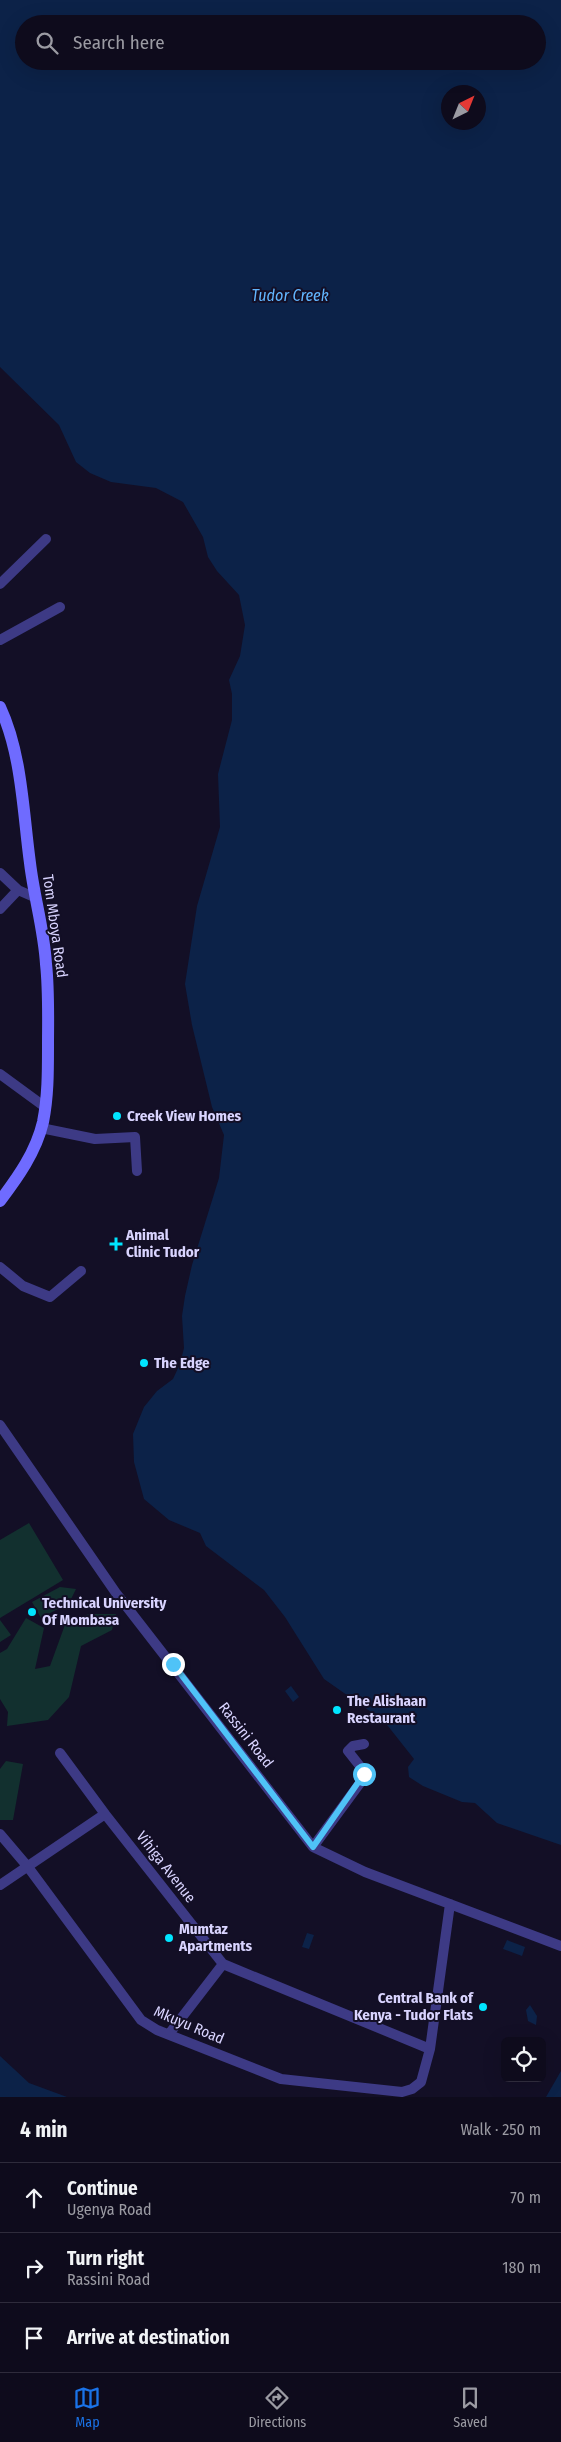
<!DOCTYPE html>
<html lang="en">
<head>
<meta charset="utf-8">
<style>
	:root { --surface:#0e0b1c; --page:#1c1929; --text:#f1f3f6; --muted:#9b9ba3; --line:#2e2b3b; --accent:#1a73e8 }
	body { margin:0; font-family:"Fira Sans Condensed",sans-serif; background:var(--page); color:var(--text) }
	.controls { position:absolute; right:15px; bottom:15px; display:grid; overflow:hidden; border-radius:8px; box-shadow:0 5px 20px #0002 }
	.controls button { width:45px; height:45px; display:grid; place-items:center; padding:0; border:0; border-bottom:1px solid var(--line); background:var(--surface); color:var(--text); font:25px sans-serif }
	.compass { position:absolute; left:441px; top:85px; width:45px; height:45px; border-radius:50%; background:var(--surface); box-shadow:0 5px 20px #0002; rotate:43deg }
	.stop { position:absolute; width:15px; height:15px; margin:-11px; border:4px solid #4fc3f7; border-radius:50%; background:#fff }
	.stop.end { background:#4fc3f7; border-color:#fff; box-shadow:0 1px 5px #0008 }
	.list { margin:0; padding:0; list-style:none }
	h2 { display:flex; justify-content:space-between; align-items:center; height:65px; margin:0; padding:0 20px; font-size:21px }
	h2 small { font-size:16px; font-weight:400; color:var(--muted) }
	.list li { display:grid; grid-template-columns:32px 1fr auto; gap:15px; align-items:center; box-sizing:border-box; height:70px; padding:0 20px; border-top:1px solid var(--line) }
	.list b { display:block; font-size:19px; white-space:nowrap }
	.list p { margin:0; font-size:16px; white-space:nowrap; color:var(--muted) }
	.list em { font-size:16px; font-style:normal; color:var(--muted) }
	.icon { flex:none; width:28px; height:28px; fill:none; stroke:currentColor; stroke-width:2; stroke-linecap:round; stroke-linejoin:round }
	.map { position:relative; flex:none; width:561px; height:2097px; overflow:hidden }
	.search { position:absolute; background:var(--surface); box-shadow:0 5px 20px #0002; left:15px; right:15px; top:15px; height:55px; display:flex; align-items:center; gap:12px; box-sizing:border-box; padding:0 18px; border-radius:28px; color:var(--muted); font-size:19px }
	.sheet { height:275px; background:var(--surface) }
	nav { display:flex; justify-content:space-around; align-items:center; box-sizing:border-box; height:70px; border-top:1px solid var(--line); background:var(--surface); font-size:14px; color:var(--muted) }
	nav a { display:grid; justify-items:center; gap:2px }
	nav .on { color:var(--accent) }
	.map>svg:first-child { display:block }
	.green { fill:#12302f }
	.water { fill:#0c2248; fill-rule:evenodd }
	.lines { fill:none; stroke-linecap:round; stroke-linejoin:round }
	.street { stroke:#3d3a85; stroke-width:10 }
	.secondary { stroke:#6f6bff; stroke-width:12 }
	.route { stroke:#4fc3f7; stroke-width:6 }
	.poi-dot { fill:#00e5ff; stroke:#130f26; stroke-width:2 }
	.labels { text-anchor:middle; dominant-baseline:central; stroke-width:4; stroke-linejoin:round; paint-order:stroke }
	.street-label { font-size:15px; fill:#d9d4ff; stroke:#130f26 }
	.poi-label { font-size:15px; font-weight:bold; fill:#d9d4ff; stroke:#130f26; text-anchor:start }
	.water-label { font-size:16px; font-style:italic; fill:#62b6ff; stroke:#130f26 }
</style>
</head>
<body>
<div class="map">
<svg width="561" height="2097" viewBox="0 0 561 2097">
	<rect width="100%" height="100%" fill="#130f26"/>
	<!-- green -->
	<path class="green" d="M29 1523 63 1580 0 1618V1540Z
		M60 1587 76 1589 69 1603 41 1618 32 1602Z
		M89 1614H116L112 1630 81 1646 69 1697 48 1720 7 1726 8 1712 0 1699V1653L7 1649 26 1618 44 1628 35 1669 50 1666 66 1622Z
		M0 1620 11 1635 0 1642Z
		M6 1761 23 1764 13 1820H0V1769Z"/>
	<!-- water -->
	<path class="water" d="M0 0H561V1845L497 1823 475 1803 462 1802 423 1786 409 1777 408 1767 414 1759 384 1721 324 1679 285 1617 264 1590 206 1546 200 1533 169 1520 144 1499 134 1462 133 1434 144 1407 157 1391 173 1379 180 1364 184 1348 182 1316 185 1296 192 1265 219 1178 224 1135 212 1107 192 1025 185 984 197 906 220 827 218 774 232 720V694L229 680 240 656 245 625 239 595 217 571 208 557 203 537 183 502 156 488 111 482 90 473 76 462 59 425 0 367ZM24 24H537V61H24ZM448 92H478V122H448Z
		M291 1686 299 1697 293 1702 285 1691Z
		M307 1933 314 1935 309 1949 302 1947Z
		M507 1940 525 1947 522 1956 503 1949Z
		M530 2005 537 2016 536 2025 528 2021 526 2010Z
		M0 2056 29 2083 67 2097H0Z
		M561 2071V2097H546Z"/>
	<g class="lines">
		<!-- street -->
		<path class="street" d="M0 584 46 539
			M0 640 60 607
			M0 873 18 890 34 897
			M0 909 18 890
			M0 1074 45 1107
			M41 1128 95 1139 135 1137 137 1171
			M0 1267 23 1286 50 1297 81 1271
			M0 1425 116 1593 313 1847 365 1872 561 1946
			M60 1753 105 1814 223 1964 430 2049
			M0 1834 28 1867 141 2020 157 2030 281 2079 402 2092 412 2089 421 2082 430 2049 450 1904
			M313 1847 363 1779V1770L348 1751 353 1746 364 1744
			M0 1885 105 1814
			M169 2034 223 1964"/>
		<!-- secondary -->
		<path class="secondary" d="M0 707C22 754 23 812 30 863 34 897 44 930 46 964 49 991 48 1019 48 1047 48 1072 48 1097 43 1122 36 1152 18 1177 0 1201"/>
	</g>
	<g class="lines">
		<!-- route -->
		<path class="route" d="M173 1664 313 1847 364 1774"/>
	</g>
	<!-- markers -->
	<g class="poi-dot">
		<circle cx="117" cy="1116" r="5"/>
		<path d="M113.5 1236.5h5v5h5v5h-5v5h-5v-5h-5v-5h5z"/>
		<circle cx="144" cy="1363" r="5"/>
		<circle cx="32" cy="1612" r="5"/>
		<circle cx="337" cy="1710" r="5"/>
		<circle cx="169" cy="1938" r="5"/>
		<circle cx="483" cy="2007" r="5"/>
	</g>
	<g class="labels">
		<!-- street labels -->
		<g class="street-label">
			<text transform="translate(55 926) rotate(82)">Tom Mboya Road</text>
			<text transform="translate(246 1735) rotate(52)">Rassini Road</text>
			<text transform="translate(166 1867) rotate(52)">Vihiga Avenue</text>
			<text transform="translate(189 2025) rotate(23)">Mkuyu Road</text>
		</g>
		<!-- poi labels -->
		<g class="poi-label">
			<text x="127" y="1116">Creek View Homes</text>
			<text x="126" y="1235">Animal<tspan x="126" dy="17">Clinic Tudor</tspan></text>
			<text x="154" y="1363">The Edge</text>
			<text x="42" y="1603">Technical University<tspan x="42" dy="17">Of Mombasa</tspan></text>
			<text x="347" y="1701">The Alishaan<tspan x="347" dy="17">Restaurant</tspan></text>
			<text x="179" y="1929">Mumtaz<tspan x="179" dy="17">Apartments</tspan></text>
			<text x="473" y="1998" text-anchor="end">Central Bank of<tspan x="473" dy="17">Kenya - Tudor Flats</tspan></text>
		</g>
		<!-- water labels -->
		<g class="water-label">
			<text x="290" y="295">Tudor Creek</text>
		</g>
	</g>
</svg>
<div class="controls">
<button><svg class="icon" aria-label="locate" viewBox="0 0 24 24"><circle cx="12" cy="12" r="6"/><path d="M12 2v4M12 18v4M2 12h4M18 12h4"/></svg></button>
</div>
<svg class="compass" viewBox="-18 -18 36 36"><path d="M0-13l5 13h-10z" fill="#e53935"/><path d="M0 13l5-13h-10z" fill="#9b9ba3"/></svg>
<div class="stop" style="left:364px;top:1774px"></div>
<div class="stop end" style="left:173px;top:1664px"></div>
<div class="search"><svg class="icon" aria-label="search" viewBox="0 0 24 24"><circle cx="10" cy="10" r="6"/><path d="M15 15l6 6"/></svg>Search here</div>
</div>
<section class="sheet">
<h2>4 min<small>Walk · 250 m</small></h2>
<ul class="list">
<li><svg class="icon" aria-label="ahead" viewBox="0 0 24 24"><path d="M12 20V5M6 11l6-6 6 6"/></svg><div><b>Continue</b><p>Ugenya Road</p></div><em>70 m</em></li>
<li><svg class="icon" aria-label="right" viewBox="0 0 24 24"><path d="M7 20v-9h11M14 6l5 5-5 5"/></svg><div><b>Turn right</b><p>Rassini Road</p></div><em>180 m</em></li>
<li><svg class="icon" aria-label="arrive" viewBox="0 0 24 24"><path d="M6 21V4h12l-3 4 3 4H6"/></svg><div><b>Arrive at destination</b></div></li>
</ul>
</section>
<nav>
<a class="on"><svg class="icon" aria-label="map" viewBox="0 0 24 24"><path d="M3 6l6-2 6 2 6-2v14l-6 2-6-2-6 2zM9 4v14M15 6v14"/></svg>Map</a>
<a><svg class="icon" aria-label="directions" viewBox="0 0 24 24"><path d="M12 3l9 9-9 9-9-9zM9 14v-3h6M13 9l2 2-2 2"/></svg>Directions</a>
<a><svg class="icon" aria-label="saved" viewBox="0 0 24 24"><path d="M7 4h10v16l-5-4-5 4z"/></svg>Saved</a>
</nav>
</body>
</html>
